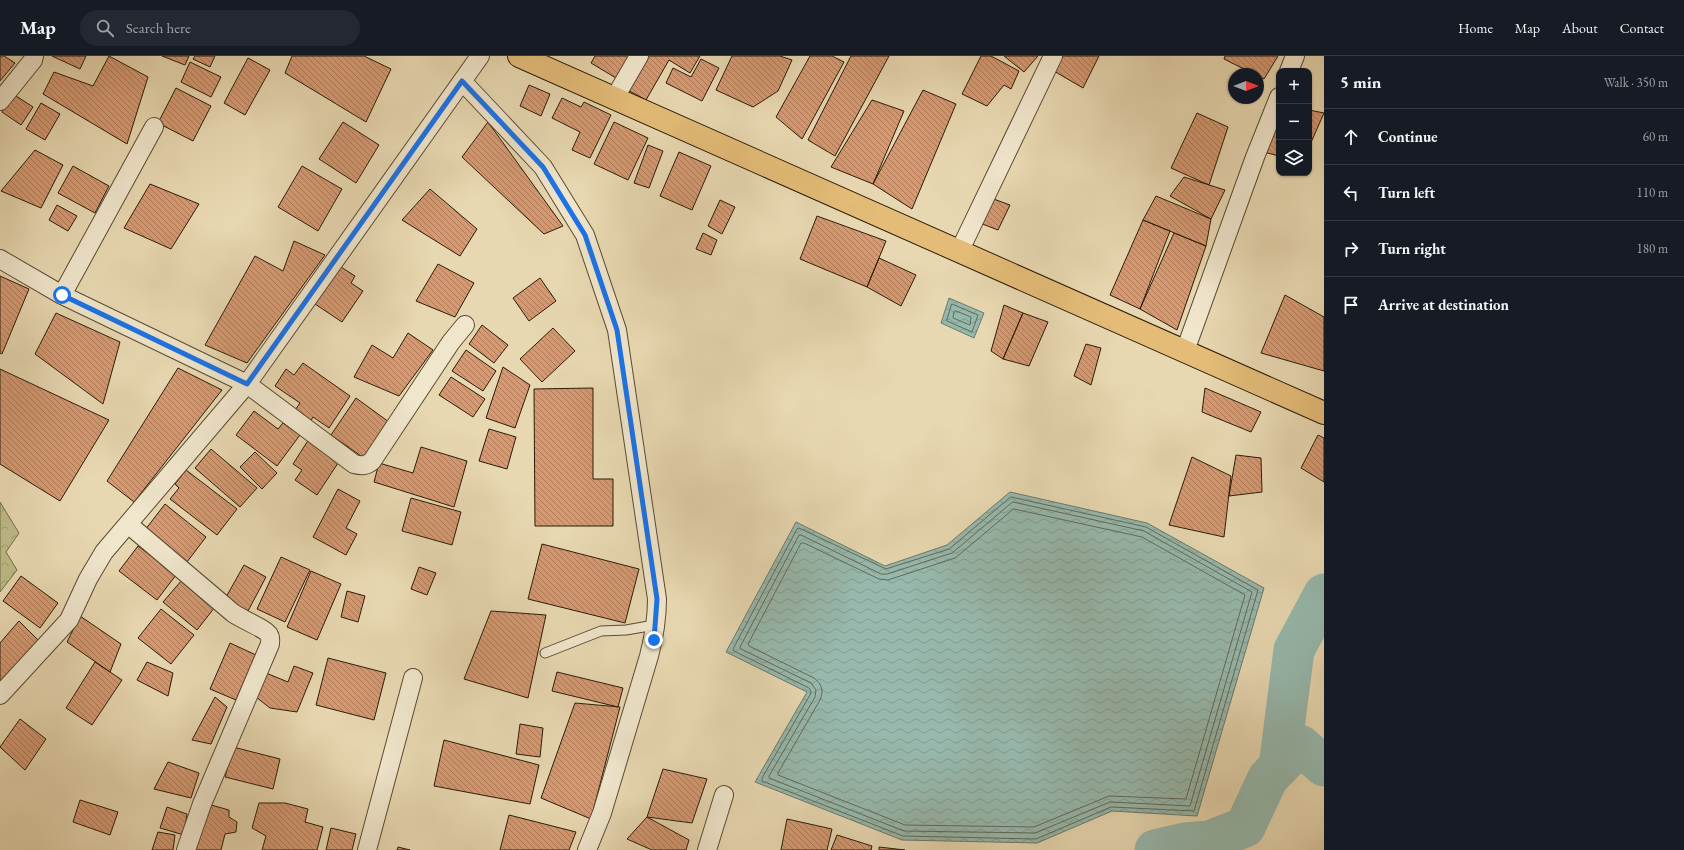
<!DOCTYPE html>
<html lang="en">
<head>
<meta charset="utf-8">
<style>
	:root { --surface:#171b24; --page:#242831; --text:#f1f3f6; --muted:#9ea1a6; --line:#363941 }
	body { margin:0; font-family:"EB Garamond",serif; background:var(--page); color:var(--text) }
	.controls { position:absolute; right:12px; top:12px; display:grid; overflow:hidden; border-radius:8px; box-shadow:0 1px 3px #0004 }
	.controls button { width:36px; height:36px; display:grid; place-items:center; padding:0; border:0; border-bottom:1px solid var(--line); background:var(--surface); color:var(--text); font:20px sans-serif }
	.compass { position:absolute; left:1228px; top:12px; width:36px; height:36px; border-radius:50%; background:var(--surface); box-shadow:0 1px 3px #0004; rotate:90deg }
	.stop { position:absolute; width:12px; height:12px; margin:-9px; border:3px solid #1a73e8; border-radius:50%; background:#fff }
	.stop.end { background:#1a73e8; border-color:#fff; box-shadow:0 1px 4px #0008 }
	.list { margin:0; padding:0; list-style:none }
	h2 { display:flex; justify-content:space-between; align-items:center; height:52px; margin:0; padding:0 16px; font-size:17px }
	h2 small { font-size:13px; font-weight:400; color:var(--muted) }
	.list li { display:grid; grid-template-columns:26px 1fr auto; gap:12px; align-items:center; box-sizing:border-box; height:56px; padding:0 16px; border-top:1px solid var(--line) }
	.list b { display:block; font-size:15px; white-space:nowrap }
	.list em { font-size:13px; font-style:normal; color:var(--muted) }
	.icon { flex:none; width:22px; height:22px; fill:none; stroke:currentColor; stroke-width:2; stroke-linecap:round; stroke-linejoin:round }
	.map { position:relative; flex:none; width:1324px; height:794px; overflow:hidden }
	header { display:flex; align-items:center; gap:24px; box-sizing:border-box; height:56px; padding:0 20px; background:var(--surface); border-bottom:1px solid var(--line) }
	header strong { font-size:19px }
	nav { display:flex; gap:22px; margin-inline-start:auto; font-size:14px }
	.search { width:280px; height:36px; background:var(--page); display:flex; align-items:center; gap:10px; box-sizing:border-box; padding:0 14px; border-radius:22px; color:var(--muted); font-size:15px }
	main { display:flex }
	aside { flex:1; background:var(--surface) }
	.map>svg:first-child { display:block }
	.forest { fill:url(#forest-crowns); stroke:#746c48 }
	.water { fill:url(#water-waves); stroke:#6c7a6b }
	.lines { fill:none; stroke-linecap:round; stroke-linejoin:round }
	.shore { stroke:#616a5a; stroke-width:1 }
	.river { stroke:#97b9ad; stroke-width:41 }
	.building { fill:url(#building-back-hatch); stroke:#2b1c08 }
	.lane-casing { stroke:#5a4b32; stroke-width:11 }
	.street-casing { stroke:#5a4b32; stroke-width:20 }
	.highway-casing { stroke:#2b1c08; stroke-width:24 }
	.lane { stroke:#f0e6cc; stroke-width:9 }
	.street { stroke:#f0e6cc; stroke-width:18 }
	.highway { stroke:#e4bc78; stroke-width:22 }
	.route { stroke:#1a73e8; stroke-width:5 }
</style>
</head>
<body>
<header>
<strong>Map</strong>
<div class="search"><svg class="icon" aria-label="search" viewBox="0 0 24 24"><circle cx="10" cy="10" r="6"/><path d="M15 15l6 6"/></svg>Search here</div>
<nav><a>Home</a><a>Map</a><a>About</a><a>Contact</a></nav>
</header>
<main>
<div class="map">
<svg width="1324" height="794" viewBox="0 0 1324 794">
	<defs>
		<pattern id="forest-crowns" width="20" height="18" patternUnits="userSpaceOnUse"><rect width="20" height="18" fill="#bdbc87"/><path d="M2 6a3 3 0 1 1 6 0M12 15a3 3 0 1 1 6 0" fill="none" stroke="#a3a173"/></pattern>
		<pattern id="water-waves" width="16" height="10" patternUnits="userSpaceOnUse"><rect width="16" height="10" fill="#97b9ad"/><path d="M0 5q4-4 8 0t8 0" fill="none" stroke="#829e93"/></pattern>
		<pattern id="building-back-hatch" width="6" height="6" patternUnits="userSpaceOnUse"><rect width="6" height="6" fill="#d69971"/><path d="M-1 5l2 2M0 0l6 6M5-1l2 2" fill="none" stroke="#ae7c5b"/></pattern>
	</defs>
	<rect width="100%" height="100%" fill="#e8d8b1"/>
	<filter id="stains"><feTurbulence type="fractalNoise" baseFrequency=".005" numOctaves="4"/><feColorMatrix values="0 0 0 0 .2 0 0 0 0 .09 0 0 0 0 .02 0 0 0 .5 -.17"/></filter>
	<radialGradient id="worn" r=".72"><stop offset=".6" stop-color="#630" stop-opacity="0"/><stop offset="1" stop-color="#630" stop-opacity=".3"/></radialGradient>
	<!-- forest -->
	<path class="forest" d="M0 446 19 477 6 496 17 514 0 536Z"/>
	<!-- water -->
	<path class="water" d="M949 242 984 257 974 282 941 267Z
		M1010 436 1147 467 1264 532 1197 760 1112 755 1037 787 902 784 755 726 807 636 726 596 796 466 885 510 947 489Z"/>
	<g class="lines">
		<!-- shore -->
		<path class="shore" d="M952 248 978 259 972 276 947 265Z
			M956 255 971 261 970 269 953 262 954 256Z
			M1011 441 1146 471 1258 534 1194 755 1111 751 1036 783 903 780 762 725V722L810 639 811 635 809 632 734 595 733 593 797 473 799 472 886 513 949 493Z
			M1013 446 1144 475 1252 536 1190 750 1110 746 1035 777 904 775 769 722V720L815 641 816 634 811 627 741 593 740 591 799 479H801L881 518H887L952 497Z
			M1014 453 1142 481 1245 539 1186 743 1109 740 1034 771 905 769 778 719V717L820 644C824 635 822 628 814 622L749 590 748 588 801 487H804L879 523 888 524 955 502Z"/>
		<!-- river -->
		<path class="river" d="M1279 711 1294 594 1324 538
			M1155 794 1185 787 1209 785 1245 771 1268 722 1300 689 1324 710"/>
	</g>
	<!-- building -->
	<path class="building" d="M0 0H4L15 7 0 25Z
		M52 0H86L80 13Z
		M109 0 148 21 127 88 43 38 54 16 93 30Z
		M162 0H189L185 9Z
		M195 0H215L210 11 193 3Z
		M292 0H364L391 13 366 66 285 17Z
		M595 0H629L616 22 591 7Z
		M643 0H700L690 17 669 4 646 44 624 32Z
		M732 0H780L792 4 778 35 753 51 716 34Z
		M810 0H832L844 6 802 83 776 61Z
		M851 0H889L835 100 808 84Z
		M981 0H991L1019 15 1011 33 1004 29 987 50 962 38Z
		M1004 0H1038L1024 16Z
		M1053 0H1099L1083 32 1047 11Z
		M1225 0H1278L1264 23 1258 20V18H1254L1224 3Z
		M248 2 270 14 245 59 224 47Z
		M701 3 719 12 702 45 666 27 673 12 691 21Z
		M190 6 221 21 211 41 181 26Z
		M529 29 550 38 541 60 520 50Z
		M176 32 211 50 193 85 158 67Z
		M923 34 956 48 912 153 873 128Z
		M13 38 33 51 21 69 2 56Z
		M562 42 581 51 584 46 611 59 590 102 572 94 580 76 552 62Z
		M872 44 904 55 873 128 831 111Z
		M41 47 60 58 45 84 26 73Z
		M1309 54 1324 57 1309 91Z
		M1197 57 1228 71 1209 129 1171 112Z
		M1279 60V100L1260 95Z
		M343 66 379 89 356 127 319 103Z
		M488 66 563 170 544 178 462 101Z
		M614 66 648 82 628 124 594 108Z
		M648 89 663 95 649 132 634 127Z
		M35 94 63 109 41 152 1 135Z
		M679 96 711 110 692 154 660 140Z
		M73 110 109 130 95 157 58 137Z
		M302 110 342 133 318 175 278 151Z
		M1184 121 1225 134 1211 163 1170 140Z
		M150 128 199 148 171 193 124 172Z
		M430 133 477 173 460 200 402 164Z
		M1156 140 1211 163 1206 190 1143 164Z
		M991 142 1010 149 998 174 980 167Z
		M720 144 735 151 722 178 708 170Z
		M57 149 77 160 68 175 49 164Z
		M817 160 886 185 867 231 800 203Z
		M1143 164 1170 175 1140 253 1110 239Z
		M703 177 717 184 711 199 696 193Z
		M1174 177 1206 190 1177 274 1140 253Z
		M294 185 325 199 247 307 205 289 255 200 283 215Z
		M879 202 916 219 901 250 867 231Z
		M438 208 474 227 455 261 416 245Z
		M341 211 355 220 351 227 363 235 342 266 315 248Z
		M0 220 29 233 2 298 0 297Z
		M540 222 556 245 529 265 513 242Z
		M1285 239 1324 261V315L1261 297Z
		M1004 249 1023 257 1003 303 991 295Z
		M56 257 120 286 103 348 35 298Z
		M1023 257 1048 266 1029 310 1003 303Z
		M482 269 508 289 494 307 469 288Z
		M553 272 575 295 542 326 520 303Z
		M408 277 433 294 399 340 354 321 372 289 393 302Z
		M1086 288 1101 292 1091 329 1074 320Z
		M466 294 496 315 483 335 452 315Z
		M303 307 350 340 329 372 313 361 309 368 293 357 300 347 275 330 286 313 294 319Z
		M503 311 530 329 515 372 486 362Z
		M178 312 222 334 134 446 107 425Z
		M0 313 109 364 60 445 0 408Z
		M451 321 485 343 473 361 439 339Z
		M593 332V423H613V470H535L534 333Z
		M1205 332 1261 356 1251 376 1202 356Z
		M356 342 389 366 364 402 331 379Z
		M254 355 278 373 283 367 300 379 277 410 236 379Z
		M489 373 516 381 507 413 479 405Z
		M1318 379 1324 382V426L1301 412Z
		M309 383 340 404 317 439 295 424 302 414 293 408Z
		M421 391 467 405 454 451 374 426 379 407 413 417Z
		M211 393 257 432 240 451 195 412Z
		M255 396 277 417 262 433 240 411Z
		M1236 399 1261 402 1262 436 1229 440Z
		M1192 401 1231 420 1224 481 1169 469Z
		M186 414 237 453 217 479 170 443 179 432 175 428Z
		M338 433 360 445 346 472 357 478 346 499 313 481Z
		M411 442 461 456 452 489 402 475Z
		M165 448 206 481 187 506 145 474Z
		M542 488 639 513 625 567 528 543Z
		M138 490 176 519 157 544 119 515Z
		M281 501 310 514 285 566 257 553Z
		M244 509 266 521 248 555 225 543Z
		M419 511 436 517 427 539 411 533Z
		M311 515 341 528 317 584 287 571Z
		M21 520 58 547 40 572 3 545Z
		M182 524 215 551 197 574 163 546Z
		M347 535 365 540 358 566 341 561Z
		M161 553 194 579 171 608 138 582Z
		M491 555 546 559 528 642 464 623Z
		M80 560 121 588 110 616 67 586Z
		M19 565 38 584 0 626V587Z
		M230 587 256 599 236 644 210 633Z
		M328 602 386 617 374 664 316 649Z
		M95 606 122 624 92 669 66 652Z
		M147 606 173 617 168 640 137 624Z
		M294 610 313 617 297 656 270 652 256 641 266 617 288 626Z
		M557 616 623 632 618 651 552 635Z
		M215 641 227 651 211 688 192 684Z
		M575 647 620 651 591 763 541 742Z
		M20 663 46 683 25 714 0 691Z
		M520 668 543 672 540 701 516 698Z
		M444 684 539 709 530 748 434 730Z
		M233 691 280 703 273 733 225 721Z
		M168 706 199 717 191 742 154 733Z
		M663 713 707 723 692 767 647 761Z
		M80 744 118 756 110 779 73 766Z
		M204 747 229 754V761L237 766 236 776 225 778 221 794H191Z
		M259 747H285L308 753 305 766 323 771 317 794H262L266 780 252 772Z
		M167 751 187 758 184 779 160 772Z
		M509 759 576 776 569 794H500Z
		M647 761 689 784 686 794H652L627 783Z
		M787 763 832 773 827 794H781Z
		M331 772 356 778 352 794H326Z
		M158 776 175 779 173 794H152Z
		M837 779 872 790 871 794H831Z
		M398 791 410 794H397Z
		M879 791 905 794H879Z"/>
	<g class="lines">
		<defs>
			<path id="lane" d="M545 597 601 575 626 574 655 569"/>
			<path id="street" d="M1289 15 1295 0
				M462 25 543 111 585 179 617 274 657 543C657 562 654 581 649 600L602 757 587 794
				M614 43 639 0
				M0 45 33 4 34 0
				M959 196 1053 0
				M0 203 62 239 247 328 354 408C362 410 366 410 372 405L451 286 465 269
				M62 239 154 71
				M1185 295 1255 101 1279 41
				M128 468 233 557C241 563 266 573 269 579 271 582 270 585 270 588L202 748 186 794
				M0 639 69 564 88 523 104 496 247 328 480 0
				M367 794 413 622
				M707 794 724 739"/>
			<path id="highway" d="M519 0 1324 357"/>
		</defs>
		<!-- lane casing -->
		<use href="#lane" class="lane-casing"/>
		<!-- street casing -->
		<use href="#street" class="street-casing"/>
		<!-- highway casing -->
		<use href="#highway" class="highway-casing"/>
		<!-- lane -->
		<use href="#lane" class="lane"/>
		<!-- street -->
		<use href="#street" class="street"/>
		<!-- highway -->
		<use href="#highway" class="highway"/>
	</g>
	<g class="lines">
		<!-- route -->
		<path class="route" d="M62 239 247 328 462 25 543 111 585 179 617 274 657 543 654 584"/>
	</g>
	<rect width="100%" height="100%" filter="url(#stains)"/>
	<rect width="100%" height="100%" fill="url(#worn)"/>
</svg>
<div class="controls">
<button>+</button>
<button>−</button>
<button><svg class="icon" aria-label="layers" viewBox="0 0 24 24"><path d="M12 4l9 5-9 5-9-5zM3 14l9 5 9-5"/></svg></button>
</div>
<svg class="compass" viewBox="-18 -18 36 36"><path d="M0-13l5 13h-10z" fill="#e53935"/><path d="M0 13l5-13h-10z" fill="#9ea1a6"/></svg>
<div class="stop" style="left:62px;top:239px"></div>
<div class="stop end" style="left:654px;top:584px"></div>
</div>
<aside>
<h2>5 min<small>Walk · 350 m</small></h2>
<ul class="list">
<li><svg class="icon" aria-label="ahead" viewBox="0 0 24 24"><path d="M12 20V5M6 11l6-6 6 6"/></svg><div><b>Continue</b></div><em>60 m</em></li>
<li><svg class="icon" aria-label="left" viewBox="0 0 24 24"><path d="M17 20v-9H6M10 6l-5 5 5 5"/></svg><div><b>Turn left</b></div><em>110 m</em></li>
<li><svg class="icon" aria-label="right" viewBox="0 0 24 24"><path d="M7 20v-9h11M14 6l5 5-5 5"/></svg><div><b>Turn right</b></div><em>180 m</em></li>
<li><svg class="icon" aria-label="arrive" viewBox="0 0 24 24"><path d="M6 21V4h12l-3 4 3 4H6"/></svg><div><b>Arrive at destination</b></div></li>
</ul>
</aside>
</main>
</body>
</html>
